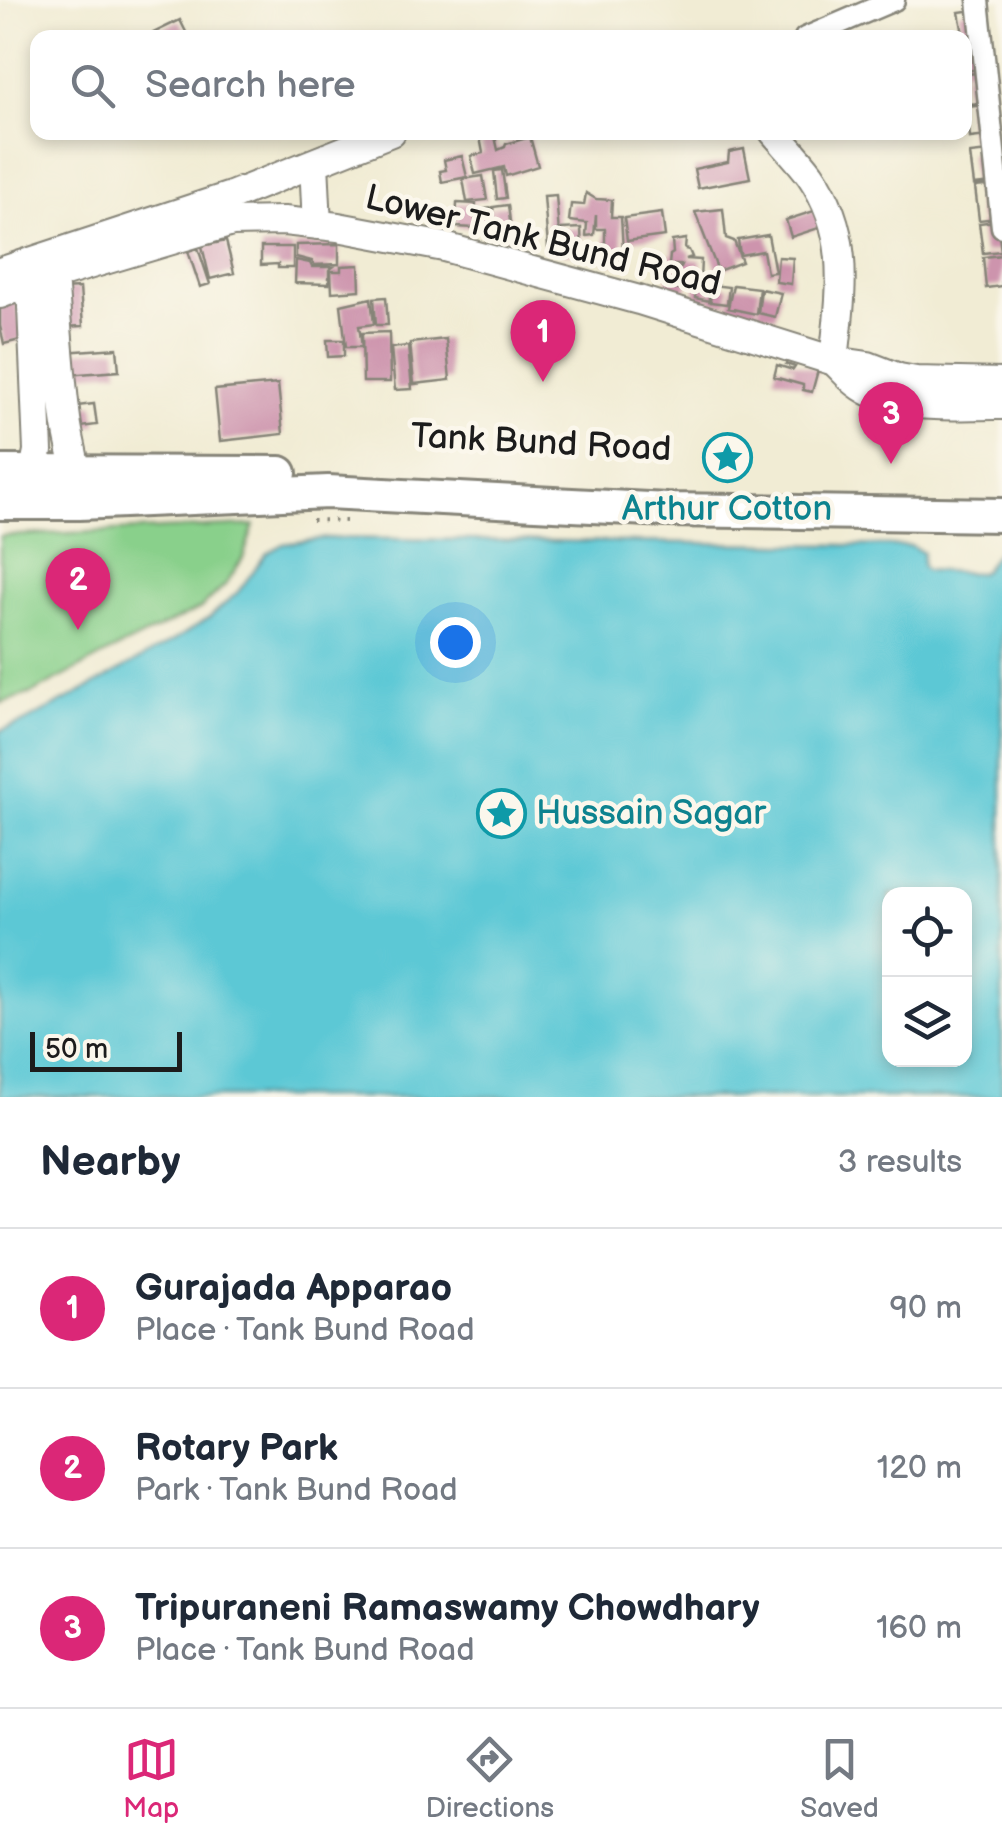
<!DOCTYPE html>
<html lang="en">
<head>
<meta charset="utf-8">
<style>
	:root { --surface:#fff; --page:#f6f6f7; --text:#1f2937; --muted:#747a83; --line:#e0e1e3; --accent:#db2777 }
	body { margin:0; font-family:"Balsamiq Sans",sans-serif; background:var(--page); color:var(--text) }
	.controls { position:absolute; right:30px; bottom:30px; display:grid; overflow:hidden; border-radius:20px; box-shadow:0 5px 15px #0003 }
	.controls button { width:90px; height:90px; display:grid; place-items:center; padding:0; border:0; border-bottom:2px solid var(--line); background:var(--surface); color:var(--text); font:50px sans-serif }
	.scale { position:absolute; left:30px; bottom:25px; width:152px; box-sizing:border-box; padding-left:10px; border:5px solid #1c1c1c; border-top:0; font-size:28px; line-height:35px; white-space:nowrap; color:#1c1c1c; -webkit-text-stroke:8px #fbf7ec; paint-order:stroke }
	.you { position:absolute; left:455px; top:642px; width:35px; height:35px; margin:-25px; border:8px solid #fff; border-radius:50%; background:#1a73e8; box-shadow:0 0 0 15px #1a73e833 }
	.badge { display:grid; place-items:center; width:65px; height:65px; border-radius:50%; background:var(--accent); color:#fff; font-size:32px; font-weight:700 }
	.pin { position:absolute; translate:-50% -82px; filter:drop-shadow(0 2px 5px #0008) }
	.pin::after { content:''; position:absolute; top:52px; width:35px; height:30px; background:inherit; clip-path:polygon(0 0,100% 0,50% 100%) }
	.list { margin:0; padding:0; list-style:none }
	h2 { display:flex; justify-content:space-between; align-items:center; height:130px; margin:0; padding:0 40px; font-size:42px }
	h2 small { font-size:32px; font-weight:400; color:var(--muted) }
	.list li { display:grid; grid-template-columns:65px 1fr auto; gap:30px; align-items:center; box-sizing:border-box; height:160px; padding:0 40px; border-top:2px solid var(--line) }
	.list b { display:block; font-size:38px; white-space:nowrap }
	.list p { margin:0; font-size:32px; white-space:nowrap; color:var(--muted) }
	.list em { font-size:32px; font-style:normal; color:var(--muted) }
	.icon { flex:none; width:55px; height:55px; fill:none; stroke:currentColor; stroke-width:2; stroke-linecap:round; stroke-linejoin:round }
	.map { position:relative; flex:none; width:1002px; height:1097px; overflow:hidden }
	.search { position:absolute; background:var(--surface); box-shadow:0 5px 15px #0003; left:30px; right:30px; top:30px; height:110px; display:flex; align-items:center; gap:25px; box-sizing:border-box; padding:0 35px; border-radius:20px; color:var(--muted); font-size:38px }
	.sheet { height:610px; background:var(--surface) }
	nav { display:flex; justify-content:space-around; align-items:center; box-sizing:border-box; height:140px; border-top:2px solid var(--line); background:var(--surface); font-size:28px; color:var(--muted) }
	nav a { display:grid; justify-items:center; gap:5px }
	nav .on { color:var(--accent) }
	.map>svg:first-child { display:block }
	.green { fill:#89d08b; stroke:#527654; stroke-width:2.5 }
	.water { fill:#5cc8d5; stroke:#3c7278; stroke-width:2.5; fill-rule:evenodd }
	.building { fill:#cd94ad }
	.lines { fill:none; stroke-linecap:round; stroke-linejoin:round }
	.minor-casing { stroke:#868478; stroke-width:25 }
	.secondary-casing { stroke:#868478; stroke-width:32 }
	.trunk-casing { stroke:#868478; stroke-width:38 }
	.path { stroke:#868478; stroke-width:4; stroke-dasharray:2.5 8; stroke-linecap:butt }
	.minor { stroke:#fff; stroke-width:20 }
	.secondary { stroke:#fff; stroke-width:28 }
	.trunk { stroke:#fff; stroke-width:32 }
	.labels { text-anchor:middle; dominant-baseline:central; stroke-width:9; stroke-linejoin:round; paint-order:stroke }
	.street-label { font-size:35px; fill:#1c1c1c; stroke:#fbf7ec }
	.culture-label { font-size:35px; fill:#0d838f; stroke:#fbf7ec }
</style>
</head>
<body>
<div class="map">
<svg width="1002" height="1097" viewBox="0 0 1002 1097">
	<rect width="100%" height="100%" fill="#fbf7ec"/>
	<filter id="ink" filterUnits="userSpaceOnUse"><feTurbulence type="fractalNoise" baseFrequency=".01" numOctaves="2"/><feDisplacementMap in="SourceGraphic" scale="20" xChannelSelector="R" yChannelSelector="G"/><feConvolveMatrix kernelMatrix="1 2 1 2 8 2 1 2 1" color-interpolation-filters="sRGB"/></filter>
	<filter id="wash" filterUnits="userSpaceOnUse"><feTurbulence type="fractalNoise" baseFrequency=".0048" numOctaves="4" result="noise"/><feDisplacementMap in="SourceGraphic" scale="40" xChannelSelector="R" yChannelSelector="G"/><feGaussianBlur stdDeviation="2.25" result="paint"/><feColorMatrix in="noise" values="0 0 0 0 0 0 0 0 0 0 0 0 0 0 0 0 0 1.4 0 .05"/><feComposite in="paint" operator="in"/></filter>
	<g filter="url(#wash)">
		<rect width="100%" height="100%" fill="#f1ecd4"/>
		<!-- green -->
		<path class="green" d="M254 525 243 558 226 584 201 608 112 651 32 693 0 703V536Z"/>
		<!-- water -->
		<path class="water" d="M326 538 912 546 923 553 922 566 925 570 977 573 984 571 996 553 1002 551V1097H0V731L22 723 74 696 176 639 209 618 238 592 266 554 283 544ZM890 894H964V1060H890Z"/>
		<g id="blocks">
			<!-- building -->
			<path class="building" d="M974 10 978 39 964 40 959 12Z
				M180 20 189 38H155L153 33Z
				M978 41 981 69 964 71V42Z
				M980 73 984 103 967 104 964 74Z
				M985 105 988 136 970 138 967 107Z
				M479 132H494L498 150 505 147 506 144 530 137 538 166 506 176 504 167 475 174 471 156 483 153Z
				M744 149 750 178 698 188 694 169 728 162 729 152Z
				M989 152 992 183 974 185 970 154Z
				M462 156 467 177 442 182 440 171 446 170 444 160Z
				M502 170 506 198 497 199 494 171Z
				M483 176 487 200 467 202 463 179Z
				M995 185 998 218 979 220 975 187Z
				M586 193 596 199 612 200 611 217H621L623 251H619V264L605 263V229H596V215L594 235 586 236 587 223 569 221 571 204 584 205Z
				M556 195 560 247 548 248 544 196Z
				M457 203 476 204 475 228 456 227Z
				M508 205 512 238 498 236 493 207Z
				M492 208 494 230 480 232 478 210Z
				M723 209 726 238 734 241 742 262 718 271 695 212Z
				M820 209 825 226 791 237 786 220Z
				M662 213 665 236 627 241 624 218Z
				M997 221 1001 251 983 253 979 223Z
				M581 228 582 253 561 254V229Z
				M768 235 775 272 767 273 763 251 740 255 738 240Z
				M686 239 685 249 689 250 692 257 686 259 701 260 700 280 709 279V301L695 298 696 279 688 278 687 290 667 289 668 267 681 268 682 265H669L670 255 673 253 672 241Z
				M226 241 234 273 210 279 202 246Z
				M339 244V264L314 265 312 261 296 257V245Z
				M261 247H293V268H278V264L261 265Z
				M198 248 210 284 200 287 188 251Z
				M1002 255V286L986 288 983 257Z
				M778 257 793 258 791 284 776 282Z
				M296 260 310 263 312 267H333L329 270V284L295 283Z
				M359 265 360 290 332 292 331 271H341V266Z
				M712 285 729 287 727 304 710 302Z
				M733 285 759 288 756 314 728 308Z
				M80 288 83 326 62 327 60 289Z
				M761 289 781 293 775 317 758 313Z
				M386 297 388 325H376L374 298Z
				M371 298 374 324 359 326 362 347H346L341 305Z
				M16 300 24 339 4 344 0 326V303Z
				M389 332 390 382H363L362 333Z
				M446 339 450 380 414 384 410 343Z
				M327 340H344V356L328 357Z
				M408 346 412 389 395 390 391 348Z
				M117 348 119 371 66 375 64 352Z
				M787 360 818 370 812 392 803 390V385L774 377 777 365 793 370 795 367 786 364Z
				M278 384 283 434 220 441 215 390Z
				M94 404 97 425 80 427 77 406Z"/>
		</g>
	</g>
	<g filter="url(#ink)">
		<use href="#blocks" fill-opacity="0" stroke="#868478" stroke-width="2.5"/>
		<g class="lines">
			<defs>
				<path id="minor" d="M978 0 1002 227
					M805 38 894 0"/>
				<path id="secondary" d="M774 132C786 146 799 159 810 174 852 235 841 292 834 361
					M314 163 317 225
					M0 272 231 196 391 132
					M53 277C57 324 60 372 66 419 69 443 77 465 78 489
					M31 282 38 451 34 471V490
					M0 294 31 282 232 222 284 221 338 227 444 247 639 300 834 361 868 366 899 378 916 381 1002 383
					M834 361C842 368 849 377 857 383 895 413 956 404 1002 405"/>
				<path id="trunk" d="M0 472 280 473
					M0 503H79L328 492 667 510 1002 515"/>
			</defs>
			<!-- minor casing -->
			<use href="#minor" class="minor-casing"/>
			<!-- secondary casing -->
			<use href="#secondary" class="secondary-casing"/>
			<!-- trunk casing -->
			<use href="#trunk" class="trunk-casing"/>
			<!-- path -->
			<path class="path" d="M312 520 348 521"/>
			<!-- minor -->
			<use href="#minor" class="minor"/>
			<!-- secondary -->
			<use href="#secondary" class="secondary"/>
			<!-- trunk -->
			<use href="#trunk" class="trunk"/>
		</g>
	</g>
	<!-- icons -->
	<defs>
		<symbol id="sight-ring" viewBox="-11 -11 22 22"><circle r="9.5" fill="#fbf7ec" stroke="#0f9aa8" stroke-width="1.5"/><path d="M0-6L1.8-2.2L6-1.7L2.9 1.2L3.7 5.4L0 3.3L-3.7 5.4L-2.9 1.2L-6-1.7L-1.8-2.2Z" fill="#0f9aa8"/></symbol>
	</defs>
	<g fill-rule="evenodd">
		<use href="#sight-ring" x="700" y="430" width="55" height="55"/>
		<use href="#sight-ring" x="474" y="786" width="55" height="55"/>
	</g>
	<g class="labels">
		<!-- street labels -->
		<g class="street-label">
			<text transform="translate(543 241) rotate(14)">Lower Tank Bund Road</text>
			<text transform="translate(541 443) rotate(3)">Tank Bund Road</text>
		</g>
		<!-- culture labels -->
		<g class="culture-label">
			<text x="727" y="509">Arthur Cotton</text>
			<text x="536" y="813" text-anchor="start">Hussain Sagar</text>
		</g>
	</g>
</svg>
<div class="controls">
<button><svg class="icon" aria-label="locate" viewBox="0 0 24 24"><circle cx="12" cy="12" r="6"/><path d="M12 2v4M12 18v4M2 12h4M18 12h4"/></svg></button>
<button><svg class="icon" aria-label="layers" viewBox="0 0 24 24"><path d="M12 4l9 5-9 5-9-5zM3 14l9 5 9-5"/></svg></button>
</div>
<div class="scale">50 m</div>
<div class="you"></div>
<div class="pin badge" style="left:543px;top:382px">1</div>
<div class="pin badge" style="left:78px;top:630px">2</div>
<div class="pin badge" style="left:891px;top:464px">3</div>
<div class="search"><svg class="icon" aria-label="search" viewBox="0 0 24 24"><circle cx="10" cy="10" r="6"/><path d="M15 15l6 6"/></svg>Search here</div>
</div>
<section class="sheet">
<h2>Nearby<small>3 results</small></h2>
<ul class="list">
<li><span class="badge">1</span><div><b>Gurajada Apparao</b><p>Place · Tank Bund Road</p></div><em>90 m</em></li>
<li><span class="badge">2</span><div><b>Rotary Park</b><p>Park · Tank Bund Road</p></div><em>120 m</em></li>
<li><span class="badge">3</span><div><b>Tripuraneni Ramaswamy Chowdhary</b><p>Place · Tank Bund Road</p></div><em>160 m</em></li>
</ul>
</section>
<nav>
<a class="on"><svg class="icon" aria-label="map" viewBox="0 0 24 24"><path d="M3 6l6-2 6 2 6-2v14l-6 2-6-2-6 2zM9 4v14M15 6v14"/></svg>Map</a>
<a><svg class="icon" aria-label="directions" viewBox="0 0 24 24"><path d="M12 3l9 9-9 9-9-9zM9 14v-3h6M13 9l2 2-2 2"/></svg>Directions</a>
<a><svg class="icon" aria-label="saved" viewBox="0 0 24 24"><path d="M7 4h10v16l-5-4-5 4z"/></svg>Saved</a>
</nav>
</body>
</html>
